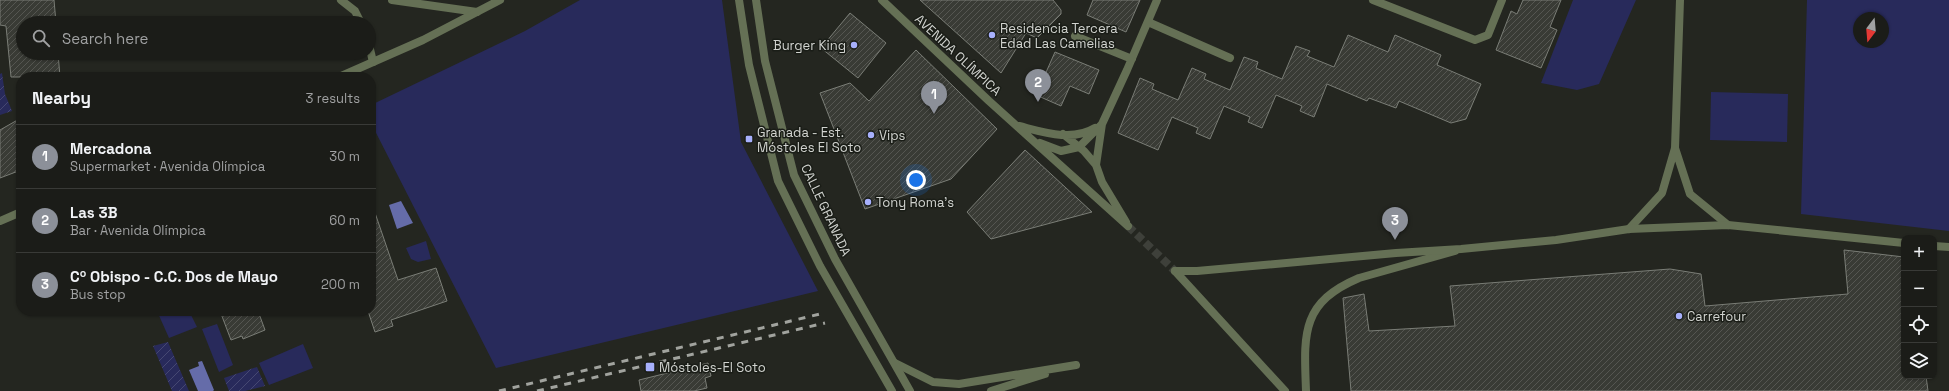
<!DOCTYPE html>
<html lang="en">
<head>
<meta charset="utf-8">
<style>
	:root { --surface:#1b1c18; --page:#242521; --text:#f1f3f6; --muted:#a0a1a2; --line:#393a37; --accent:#8c9099 }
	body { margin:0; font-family:"Space Grotesk",sans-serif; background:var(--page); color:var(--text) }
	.controls { position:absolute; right:12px; bottom:12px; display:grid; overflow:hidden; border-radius:8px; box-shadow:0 1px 3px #0004 }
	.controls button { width:36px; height:36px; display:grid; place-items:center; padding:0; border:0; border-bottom:1px solid var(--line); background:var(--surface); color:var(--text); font:20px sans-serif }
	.compass { position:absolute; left:1853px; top:12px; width:36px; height:36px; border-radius:50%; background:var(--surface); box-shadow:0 1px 3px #0004; rotate:196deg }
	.you { position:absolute; left:916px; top:180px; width:14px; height:14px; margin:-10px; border:3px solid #fff; border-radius:50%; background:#1a73e8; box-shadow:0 0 0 6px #1a73e833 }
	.badge { display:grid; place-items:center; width:26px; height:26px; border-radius:50%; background:var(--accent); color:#fff; font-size:13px; font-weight:700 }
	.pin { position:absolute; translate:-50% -33px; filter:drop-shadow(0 1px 2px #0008) }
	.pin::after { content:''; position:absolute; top:21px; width:14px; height:12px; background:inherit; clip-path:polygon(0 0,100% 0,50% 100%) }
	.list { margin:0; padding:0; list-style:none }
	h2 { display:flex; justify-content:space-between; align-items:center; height:52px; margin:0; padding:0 16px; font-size:17px }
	h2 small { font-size:13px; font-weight:400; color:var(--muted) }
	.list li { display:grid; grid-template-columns:26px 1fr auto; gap:12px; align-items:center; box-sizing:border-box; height:64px; padding:0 16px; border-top:1px solid var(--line) }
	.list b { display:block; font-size:15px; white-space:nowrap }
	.list p { margin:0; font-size:13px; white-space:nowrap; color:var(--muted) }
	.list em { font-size:13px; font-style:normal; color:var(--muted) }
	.icon { flex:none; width:22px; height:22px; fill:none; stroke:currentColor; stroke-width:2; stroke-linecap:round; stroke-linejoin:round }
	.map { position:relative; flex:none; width:1949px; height:391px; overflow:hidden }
	.search { position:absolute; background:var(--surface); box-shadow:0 1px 3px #0004; left:16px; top:16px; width:360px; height:44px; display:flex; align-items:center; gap:10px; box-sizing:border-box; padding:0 14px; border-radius:22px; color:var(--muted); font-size:15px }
	.panel { position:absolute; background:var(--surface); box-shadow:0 1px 3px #0004; left:16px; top:72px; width:360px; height:244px; border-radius:16px }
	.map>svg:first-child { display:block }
	.park { fill:#282a5b; fill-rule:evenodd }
	.garden { fill:url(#garden-furrows) }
	.water { fill:#656ca9 }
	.building { fill:url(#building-hatch); stroke:#7a7d76 }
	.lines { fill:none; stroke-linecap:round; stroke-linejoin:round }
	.minor-tunnel { stroke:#3e403a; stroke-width:8; stroke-dasharray:8 4; stroke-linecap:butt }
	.minor { stroke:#657055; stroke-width:8 }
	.tertiary { stroke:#657055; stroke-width:8 }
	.rail { stroke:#a1a39e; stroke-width:3; stroke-dasharray:7 7; stroke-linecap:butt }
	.poi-dot { fill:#a7b0fc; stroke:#1a1d17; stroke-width:1.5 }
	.labels { text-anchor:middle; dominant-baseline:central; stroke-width:3; stroke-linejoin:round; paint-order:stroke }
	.poi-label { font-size:13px; fill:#d1d3cf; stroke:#1a1d17; text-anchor:start }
	.street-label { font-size:13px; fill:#d1d3cf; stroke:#1a1d17 }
</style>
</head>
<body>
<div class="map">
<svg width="1949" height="391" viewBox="0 0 1949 391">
	<defs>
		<pattern id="garden-furrows" width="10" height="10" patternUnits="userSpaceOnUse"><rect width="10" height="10" fill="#282a5b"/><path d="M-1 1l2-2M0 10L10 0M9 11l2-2" fill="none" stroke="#464872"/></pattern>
		<pattern id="building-hatch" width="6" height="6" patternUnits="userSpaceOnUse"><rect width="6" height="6" fill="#393b35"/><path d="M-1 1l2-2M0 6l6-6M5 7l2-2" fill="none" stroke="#555651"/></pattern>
	</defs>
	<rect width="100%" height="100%" fill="#242620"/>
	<!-- park -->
	<path class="park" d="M580 0H722L741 142 818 291 496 368 371 123V105L525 31Z
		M1573 0H1636L1599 84 1577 90 1541 83Z
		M1807 0H1949V231L1801 214ZM1859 18H1883V42H1859Z
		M1711 92 1788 94 1787 142 1710 140Z
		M426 241 431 259 418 262 411 259 406 248Z
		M157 311H189L197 327 169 338Z
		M217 324 233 365 219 372 202 329Z
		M303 344 313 368 269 385 259 363Z"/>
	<!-- garden -->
	<path class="garden" d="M2 73 5 94 12 111 0 115V74Z
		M168 342 189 391H172L153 346Z
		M257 367 265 386 245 391H229L224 378Z"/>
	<!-- water -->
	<path class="water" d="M401 201 413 223 397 229 389 205Z
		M202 361 214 390 213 391H198L189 370 199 366 198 362Z"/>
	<!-- building -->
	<path class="building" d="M0 0H54L56 23H23V53H58L60 77H11L6 26 0 25Z
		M920 0H1053L1061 10V14L1037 38 1026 33 1001 73Z
		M1093 0H1140L1126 32 1087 15Z
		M1523 0H1561L1550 27 1557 30 1541 68 1496 50 1511 11 1517 14Z
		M850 13 886 43 858 78 821 48Z
		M1348 35 1388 52 1395 35 1441 55 1437 65 1481 84 1466 119 1451 123 1399 101 1396 108 1369 98 1367 101 1327 84 1314 117 1300 111 1302 106 1276 95 1262 128 1248 122 1250 117 1224 106 1210 139 1196 133 1198 128 1172 117 1158 150 1118 133 1140 78 1154 84 1152 89 1178 100 1192 68 1206 74 1204 79 1230 90 1244 57 1258 62 1256 68 1282 79 1296 46 1310 51 1307 56 1334 67Z
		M916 50 997 129 951 179 865 209 820 93 850 83 869 101Z
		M1055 52 1099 70 1089 94 1070 86 1061 106 1036 95Z
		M21 118V170L0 178V130Z
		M1025 150 1092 212 991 239 967 212Z
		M371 207H373L398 280 436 268 447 301 391 320 393 326 375 332 368 311H371Z
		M1844 250 1904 257V376H1926L1928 391H1351L1343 298 1364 294 1369 331 1455 326 1450 286 1670 269 1701 274 1705 306 1848 294Z
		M220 311H258L265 330 243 339 242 336 231 340Z
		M708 363 711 376 705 378 707 388 694 391H641L639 380Z"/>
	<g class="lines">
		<!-- minor-tunnel -->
		<path class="minor-tunnel" d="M1128 226 1175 271"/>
		<!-- minor -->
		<path class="minor" d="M341 0 355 11 361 23
			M392 0 477 12
			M882 0 989 101 1128 226
			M1373 0 1475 40 1488 35 1502 0
			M1148 22 1230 58
			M1075 36 1132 59
			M369 45 373 62
			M1102 124 1096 165 1102 182 1126 222
			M1019 126C1043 132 1072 142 1095 128
			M1063 134 1084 151 1096 165
			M1040 143 1061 151 1079 147 1102 124 1127 70 1157 0
			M1675 148 1690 194 1728 225
			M1629 229 1662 193 1675 148 1680 0
			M1175 271 1285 391
			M895 363 933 382 959 384 1076 365
			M991 391 1045 374
			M1306 391C1304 335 1300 303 1359 278L1455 251"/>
		<!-- tertiary -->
		<path class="tertiary" d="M739 0 749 65 778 181 820 266 892 391
			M756 0 765 61 794 175 835 259 910 391
			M339 77 423 40 500 0
			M0 221 21 212
			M1934 246 1949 247
			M1175 271H1197L1396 253 1461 249 1556 240 1629 229 1728 225 1904 243"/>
		<!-- rail -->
		<path class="rail" d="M499 391 820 314
			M537 391 825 323"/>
	</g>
	<!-- markers -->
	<g class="poi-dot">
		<circle cx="992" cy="35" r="4"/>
		<circle cx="854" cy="45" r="4"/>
		<circle cx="871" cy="135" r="4"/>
		<rect x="745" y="135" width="8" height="8" rx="2"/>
		<circle cx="868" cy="202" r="4"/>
		<circle cx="1679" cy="316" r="4"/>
		<rect x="645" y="362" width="10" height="10" rx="2"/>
	</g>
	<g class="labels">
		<!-- poi labels -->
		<g class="poi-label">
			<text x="1000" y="28">Residencia Tercera<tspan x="1000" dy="15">Edad Las Camelias</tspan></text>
			<text x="846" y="45" text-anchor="end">Burger King</text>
			<text x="757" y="132">Granada - Est.<tspan x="757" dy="15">Móstoles El Soto</tspan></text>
			<text x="879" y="135">Vips</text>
			<text x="876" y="202">Tony Roma's</text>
			<text x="1687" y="316">Carrefour</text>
			<text x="659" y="367">Móstoles-El Soto</text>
		</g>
		<!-- street labels -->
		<g class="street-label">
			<text transform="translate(958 55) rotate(43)">AVENIDA OLÍMPICA</text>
			<text transform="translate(826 210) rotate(65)">CALLE GRANADA</text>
		</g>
	</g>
</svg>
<div class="controls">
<button>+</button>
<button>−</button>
<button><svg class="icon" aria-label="locate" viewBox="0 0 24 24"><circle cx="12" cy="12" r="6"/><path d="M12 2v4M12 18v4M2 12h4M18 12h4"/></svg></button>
<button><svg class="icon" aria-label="layers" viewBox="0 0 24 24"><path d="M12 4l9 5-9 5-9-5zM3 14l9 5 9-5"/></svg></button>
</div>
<svg class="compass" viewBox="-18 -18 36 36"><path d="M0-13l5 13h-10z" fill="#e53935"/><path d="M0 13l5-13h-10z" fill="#a0a1a2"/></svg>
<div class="you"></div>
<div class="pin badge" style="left:934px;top:114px">1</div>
<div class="pin badge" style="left:1038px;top:102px">2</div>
<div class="pin badge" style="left:1395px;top:240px">3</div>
<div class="search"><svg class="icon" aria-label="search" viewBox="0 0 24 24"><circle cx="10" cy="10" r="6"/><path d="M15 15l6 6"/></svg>Search here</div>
<section class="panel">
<h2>Nearby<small>3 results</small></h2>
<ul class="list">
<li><span class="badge">1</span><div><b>Mercadona</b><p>Supermarket · Avenida Olímpica</p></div><em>30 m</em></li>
<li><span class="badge">2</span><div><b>Las 3B</b><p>Bar · Avenida Olímpica</p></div><em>60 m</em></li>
<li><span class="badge">3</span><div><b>Cº Obispo - C.C. Dos de Mayo</b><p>Bus stop</p></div><em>200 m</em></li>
</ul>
</section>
</div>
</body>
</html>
